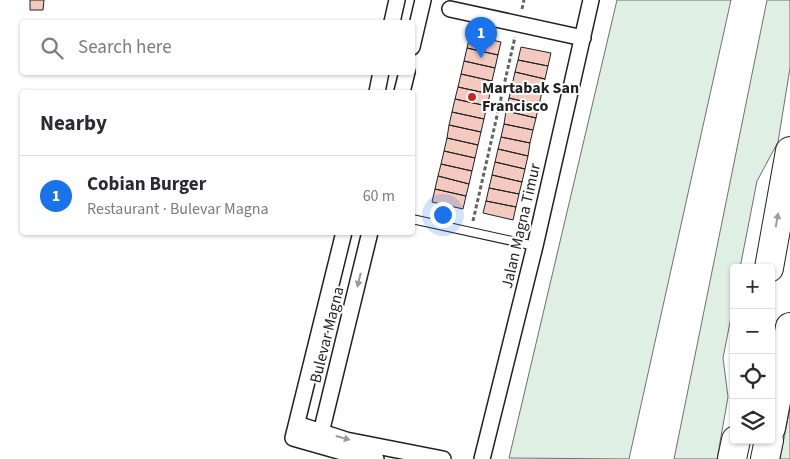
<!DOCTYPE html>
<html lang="en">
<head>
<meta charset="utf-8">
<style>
	:root { --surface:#fff; --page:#f2f2f3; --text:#2b2b33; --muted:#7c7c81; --line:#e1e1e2; --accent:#1a73e8 }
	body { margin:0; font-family:"Source Sans 3",sans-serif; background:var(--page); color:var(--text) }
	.controls { position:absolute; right:15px; bottom:15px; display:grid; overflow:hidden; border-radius:5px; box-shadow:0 1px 4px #0004 }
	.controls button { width:45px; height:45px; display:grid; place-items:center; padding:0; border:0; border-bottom:1px solid var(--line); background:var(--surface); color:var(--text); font:25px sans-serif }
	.you { position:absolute; left:442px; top:214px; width:18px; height:18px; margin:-12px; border:4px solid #fff; border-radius:50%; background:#1a73e8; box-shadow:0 0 0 8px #1a73e833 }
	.badge { display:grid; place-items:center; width:32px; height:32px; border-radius:50%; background:var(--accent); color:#fff; font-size:16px; font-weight:700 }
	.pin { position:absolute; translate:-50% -41px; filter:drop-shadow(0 1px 2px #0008) }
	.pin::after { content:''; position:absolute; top:26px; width:18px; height:15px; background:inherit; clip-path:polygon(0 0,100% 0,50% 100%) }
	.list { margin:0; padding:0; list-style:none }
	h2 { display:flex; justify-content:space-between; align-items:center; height:65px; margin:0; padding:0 20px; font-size:21px }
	h2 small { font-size:16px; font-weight:400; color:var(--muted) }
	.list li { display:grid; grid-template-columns:32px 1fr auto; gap:15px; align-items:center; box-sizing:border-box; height:80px; padding:0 20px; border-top:1px solid var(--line) }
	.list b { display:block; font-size:19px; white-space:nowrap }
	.list p { margin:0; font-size:16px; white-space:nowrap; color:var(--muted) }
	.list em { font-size:16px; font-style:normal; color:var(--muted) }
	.icon { flex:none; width:28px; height:28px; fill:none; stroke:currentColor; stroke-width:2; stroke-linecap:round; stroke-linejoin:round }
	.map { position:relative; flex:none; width:790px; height:459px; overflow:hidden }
	.search { position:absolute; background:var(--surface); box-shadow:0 1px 4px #0004; left:20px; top:20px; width:395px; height:55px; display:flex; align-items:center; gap:12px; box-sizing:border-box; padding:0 18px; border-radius:5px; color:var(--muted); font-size:19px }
	.panel { position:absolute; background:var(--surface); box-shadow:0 1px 4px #0004; left:20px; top:90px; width:395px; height:145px; border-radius:5px }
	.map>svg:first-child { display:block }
	.green { fill:#e0efe3; stroke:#6f6f6f }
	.building { fill:#f3c9c0; stroke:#222 }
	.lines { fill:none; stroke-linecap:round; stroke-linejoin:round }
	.lane-casing { stroke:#222; stroke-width:10 }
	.street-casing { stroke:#222; stroke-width:18 }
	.highway-casing { stroke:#222; stroke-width:30 }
	.path { stroke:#646464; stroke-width:3; stroke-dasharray:4 2.5; stroke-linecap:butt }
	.lane { stroke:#fff; stroke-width:8 }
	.street { stroke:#fff; stroke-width:15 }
	.highway { stroke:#fff; stroke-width:28 }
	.oneway { fill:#9c9c9c }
	.poi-dot { fill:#c62828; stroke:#fff; stroke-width:2 }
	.labels { text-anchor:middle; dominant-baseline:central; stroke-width:4; stroke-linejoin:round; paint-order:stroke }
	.poi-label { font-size:16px; font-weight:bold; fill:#222; stroke:#fff; text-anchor:start }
	.street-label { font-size:16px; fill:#222; stroke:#fff }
</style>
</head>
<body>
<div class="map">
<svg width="790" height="459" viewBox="0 0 790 459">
	<rect width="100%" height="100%" fill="#fff"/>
	<!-- green -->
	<path class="green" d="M617 0H731L629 459 509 458Z
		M767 0H790V68L778 142 757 181 740 268H734V302L723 358 728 397 717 459H674Z
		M790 408V459H780Z"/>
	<!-- building -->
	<path class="building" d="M30 0H44L43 10H30Z
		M470 35 501 42 498 55 467 48Z
		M521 47 551 53 548 66 518 60Z
		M467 48 498 55 495 68 464 61Z
		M518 60 548 66 545 79 515 72Z
		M464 61 495 68 492 81 461 74Z
		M515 72 545 79 542 92 512 85Z
		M461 74 492 81 490 94 458 87Z
		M512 85 542 92 539 105 509 98Z
		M458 87 490 94 487 106 455 99Z
		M509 98 539 105 536 118 506 111Z
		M455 99 487 106 484 119 452 112Z
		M506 111 536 118 533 130 504 124Z
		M452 112 484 119 481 132 449 125Z
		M504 124 533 130 530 143 501 137Z
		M449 125 481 132 478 145 447 138Z
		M501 137 530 143 528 156 498 149Z
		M447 138 478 145 475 158 444 151Z
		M498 149 528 156 525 169 495 162Z
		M444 151 475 158 472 171 441 164Z
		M495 162 525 169 522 182 492 175Z
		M441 164 472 171 469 184 438 176Z
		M492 175 522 182 519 194 489 188Z
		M438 176 469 184 466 196 435 189Z
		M489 188 519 194 516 207 486 201Z
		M435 189 466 196 463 209 432 202Z
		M486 201 516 207 513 220 483 213Z"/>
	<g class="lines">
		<defs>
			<path id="lane" d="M412 219 535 246"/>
			<path id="street" d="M450 9 583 38
				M392 22 397 0
				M412 47 423 0
				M377 92 381 72
				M402 92 407 72
				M344 232 293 438 342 452 376 459
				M297 424 346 440 443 459
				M318 445 370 232
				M482 459 535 246 591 0"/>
			<path id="highway" d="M769 268 790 151
				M771 428 790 327
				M732 459 736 440
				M765 459 769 440"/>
		</defs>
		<!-- lane casing -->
		<use href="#lane" class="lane-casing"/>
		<!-- street casing -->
		<use href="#street" class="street-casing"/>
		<!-- highway casing -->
		<use href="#highway" class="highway-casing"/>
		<!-- path -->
		<path class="path" d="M522 9 524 0
			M473 221 515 37"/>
		<!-- lane -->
		<use href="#lane" class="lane"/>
		<!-- street -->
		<use href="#street" class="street"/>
		<!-- highway -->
		<use href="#highway" class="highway"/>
	</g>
	<!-- one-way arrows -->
	<defs><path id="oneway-solid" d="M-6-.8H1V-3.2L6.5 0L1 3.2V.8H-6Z" transform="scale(1.25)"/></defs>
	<g class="oneway">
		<use href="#oneway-solid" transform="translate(777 220) rotate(-80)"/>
		<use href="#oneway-solid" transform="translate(359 280) rotate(104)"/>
		<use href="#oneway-solid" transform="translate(343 438) rotate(15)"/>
	</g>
	<!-- markers -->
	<circle class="poi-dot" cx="472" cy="97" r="5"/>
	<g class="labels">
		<!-- poi labels -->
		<g class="poi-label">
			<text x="482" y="88">Martabak San<tspan x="482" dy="18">Francisco</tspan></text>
		</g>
		<!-- street labels -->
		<g class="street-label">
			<text transform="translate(521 226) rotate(-77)">Jalan Magna Timur</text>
			<text transform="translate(327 335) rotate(-76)">Bulevar Magna</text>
		</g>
	</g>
</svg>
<div class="controls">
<button>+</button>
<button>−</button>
<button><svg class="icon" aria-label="locate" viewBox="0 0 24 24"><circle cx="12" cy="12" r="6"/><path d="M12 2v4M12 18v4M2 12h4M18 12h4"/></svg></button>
<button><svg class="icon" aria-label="layers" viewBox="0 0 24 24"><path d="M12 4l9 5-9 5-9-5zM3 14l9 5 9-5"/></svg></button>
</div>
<div class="you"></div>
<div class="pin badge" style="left:481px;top:58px">1</div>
<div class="search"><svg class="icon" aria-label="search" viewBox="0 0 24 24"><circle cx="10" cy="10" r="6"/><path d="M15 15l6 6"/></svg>Search here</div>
<section class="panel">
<h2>Nearby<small></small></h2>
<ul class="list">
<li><span class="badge">1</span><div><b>Cobian Burger</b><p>Restaurant · Bulevar Magna</p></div><em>60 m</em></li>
</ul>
</section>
</div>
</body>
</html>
